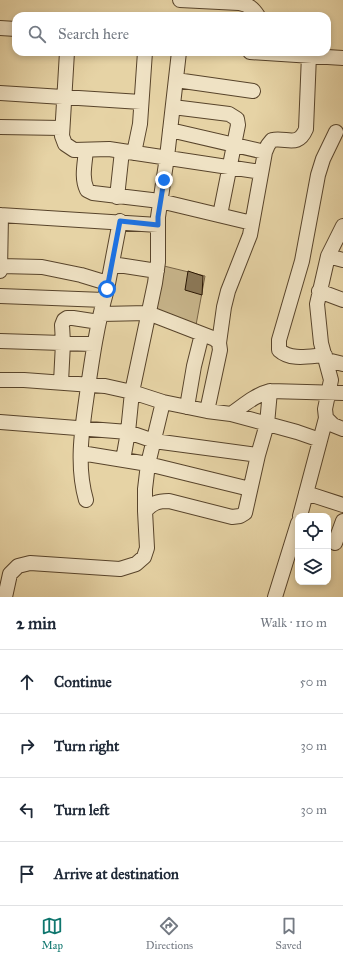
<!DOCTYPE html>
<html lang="en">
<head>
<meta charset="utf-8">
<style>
	:root { --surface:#fff; --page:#f6f6f7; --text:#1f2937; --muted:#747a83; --line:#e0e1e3; --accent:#0f766e }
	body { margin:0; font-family:"IM FELL Great Primer",serif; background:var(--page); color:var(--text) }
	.controls { position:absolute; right:12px; bottom:12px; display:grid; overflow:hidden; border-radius:8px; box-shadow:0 2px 6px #0003 }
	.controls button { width:36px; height:36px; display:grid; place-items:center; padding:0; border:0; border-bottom:1px solid var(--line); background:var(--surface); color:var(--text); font:20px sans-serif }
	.stop { position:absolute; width:12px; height:12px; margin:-9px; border:3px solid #1a73e8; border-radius:50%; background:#fff }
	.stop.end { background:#1a73e8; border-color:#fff; box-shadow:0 1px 4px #0008 }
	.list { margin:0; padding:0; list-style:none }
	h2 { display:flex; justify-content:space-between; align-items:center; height:52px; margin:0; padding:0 16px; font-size:17px }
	h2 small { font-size:13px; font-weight:400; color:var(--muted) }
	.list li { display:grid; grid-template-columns:26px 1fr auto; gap:12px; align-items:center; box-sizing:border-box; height:64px; padding:0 16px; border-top:1px solid var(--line) }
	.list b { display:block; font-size:15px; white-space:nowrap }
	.list em { font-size:13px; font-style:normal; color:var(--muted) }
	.icon { flex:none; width:22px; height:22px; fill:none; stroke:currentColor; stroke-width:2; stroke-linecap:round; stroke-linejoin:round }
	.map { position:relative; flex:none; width:343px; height:597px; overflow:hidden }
	.search { position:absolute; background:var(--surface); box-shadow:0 2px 6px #0003; left:12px; right:12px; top:12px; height:44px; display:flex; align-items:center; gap:10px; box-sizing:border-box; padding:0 14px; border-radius:12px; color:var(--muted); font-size:15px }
	.sheet { height:308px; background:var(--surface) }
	nav { display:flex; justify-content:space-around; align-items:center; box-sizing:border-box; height:56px; border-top:1px solid var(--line); background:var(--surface); font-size:11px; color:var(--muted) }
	nav a { display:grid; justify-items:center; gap:2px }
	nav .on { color:var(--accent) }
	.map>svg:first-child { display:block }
	.green { fill:#c6b389; stroke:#786446 }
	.building { fill:#8b7857; stroke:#291502 }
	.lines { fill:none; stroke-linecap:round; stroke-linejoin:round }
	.minor-casing { stroke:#58442b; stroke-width:16 }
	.minor { stroke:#efe2c4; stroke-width:14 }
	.route { stroke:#1a73e8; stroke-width:5 }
</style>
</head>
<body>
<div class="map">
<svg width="343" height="597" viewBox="0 0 343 597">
	<rect width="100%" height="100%" fill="#e6d3a5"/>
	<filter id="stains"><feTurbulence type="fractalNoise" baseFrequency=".005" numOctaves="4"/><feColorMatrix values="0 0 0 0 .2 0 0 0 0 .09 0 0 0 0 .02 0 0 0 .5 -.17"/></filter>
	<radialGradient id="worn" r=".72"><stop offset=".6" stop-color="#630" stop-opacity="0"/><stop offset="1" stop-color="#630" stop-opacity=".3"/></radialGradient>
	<!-- green -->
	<path class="green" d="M164 266 205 276 196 325 152 311Z"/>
	<!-- building -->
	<path class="building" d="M188 271 203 276 202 295 185 290Z"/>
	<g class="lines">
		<defs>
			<path id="minor" d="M180 0 239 3C249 5 253 8 258 16
				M0 28 16 29
				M67 52 62 136 65 144 74 150 109 149 261 172
				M250 52 343 58
				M176 80 253 91
				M0 93 141 102
				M173 107 229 114 237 119 238 125 220 215
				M0 127 62 128
				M170 130 265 152
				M86 150C85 163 81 178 87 190L93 193 160 201 252 223
				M134 153 140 124 145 52
				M117 197 122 151
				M0 215 158 225
				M343 226 328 256 317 304 321 343 331 380 325 409 326 418 333 425 343 429
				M328 256 343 260
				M112 264 157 271
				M1 266 42 267 81 275 104 282 107 289C97 324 92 359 87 394 82 429 76 465 86 500
				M0 271 1 215
				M107 289 120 221
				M319 291 343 300
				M0 296 104 300
				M101 314 148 313 215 339 219 343 220 350 207 411
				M0 341 93 344
				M219 343 224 307 228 291 250 235 265 152 268 145 272 140C287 137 298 148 306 129L309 55
				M325 355C310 356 291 361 279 350V340L302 261 318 175 323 159 336 132
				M327 360 343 364
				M0 380H24L105 386 132 392 163 402 207 411 231 414 297 432 320 440
				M61 382 63 343 62 325 64 320 67 318H73L99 322
				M187 407 194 366 202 334
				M231 414C244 405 255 395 270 391L343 393
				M0 422 128 432 154 441 258 455
				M81 453 148 464 250 489
				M123 460 128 432 132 392 155 283 158 262V217L167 157 179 52
				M306 493 343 505
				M145 511V489L148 464 163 402
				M300 516 326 418
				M335 543 343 521
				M5 597 10 574 18 566 30 563 120 569 136 564 144 557 147 548 145 511C153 503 157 501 169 501L232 517 240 516 245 513 258 455 267 424 270 391
				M275 597 298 523"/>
		</defs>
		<!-- minor casing -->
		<use href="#minor" class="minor-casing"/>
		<!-- minor -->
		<use href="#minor" class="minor"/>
	</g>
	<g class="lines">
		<!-- route -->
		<path class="route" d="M107 289 120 221 158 225V217L164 180"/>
	</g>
	<rect width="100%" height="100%" filter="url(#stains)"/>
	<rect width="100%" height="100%" fill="url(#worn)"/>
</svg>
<div class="controls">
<button><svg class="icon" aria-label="locate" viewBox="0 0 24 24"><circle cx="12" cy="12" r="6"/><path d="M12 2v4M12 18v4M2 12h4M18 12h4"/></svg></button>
<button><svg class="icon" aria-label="layers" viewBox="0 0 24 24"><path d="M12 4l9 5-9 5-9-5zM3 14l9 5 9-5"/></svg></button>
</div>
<div class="stop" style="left:107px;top:289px"></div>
<div class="stop end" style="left:164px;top:180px"></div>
<div class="search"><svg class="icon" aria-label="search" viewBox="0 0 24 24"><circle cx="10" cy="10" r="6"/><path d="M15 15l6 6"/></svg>Search here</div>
</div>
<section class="sheet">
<h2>2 min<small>Walk · 110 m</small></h2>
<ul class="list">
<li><svg class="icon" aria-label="ahead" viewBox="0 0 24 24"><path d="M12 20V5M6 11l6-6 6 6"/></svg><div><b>Continue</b></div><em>50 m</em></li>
<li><svg class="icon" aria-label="right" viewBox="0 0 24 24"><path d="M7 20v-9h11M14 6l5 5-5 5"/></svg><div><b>Turn right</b></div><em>30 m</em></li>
<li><svg class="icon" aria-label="left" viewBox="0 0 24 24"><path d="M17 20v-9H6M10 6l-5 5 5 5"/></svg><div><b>Turn left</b></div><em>30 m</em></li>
<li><svg class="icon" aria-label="arrive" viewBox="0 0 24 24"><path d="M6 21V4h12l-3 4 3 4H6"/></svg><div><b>Arrive at destination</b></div></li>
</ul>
</section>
<nav>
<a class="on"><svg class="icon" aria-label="map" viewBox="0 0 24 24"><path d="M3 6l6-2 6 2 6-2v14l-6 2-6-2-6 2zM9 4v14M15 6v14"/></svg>Map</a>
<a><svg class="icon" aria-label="directions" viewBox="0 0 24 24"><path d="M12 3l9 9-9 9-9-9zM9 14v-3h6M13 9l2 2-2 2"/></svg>Directions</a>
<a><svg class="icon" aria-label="saved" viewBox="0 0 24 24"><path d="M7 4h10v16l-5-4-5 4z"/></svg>Saved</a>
</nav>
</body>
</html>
